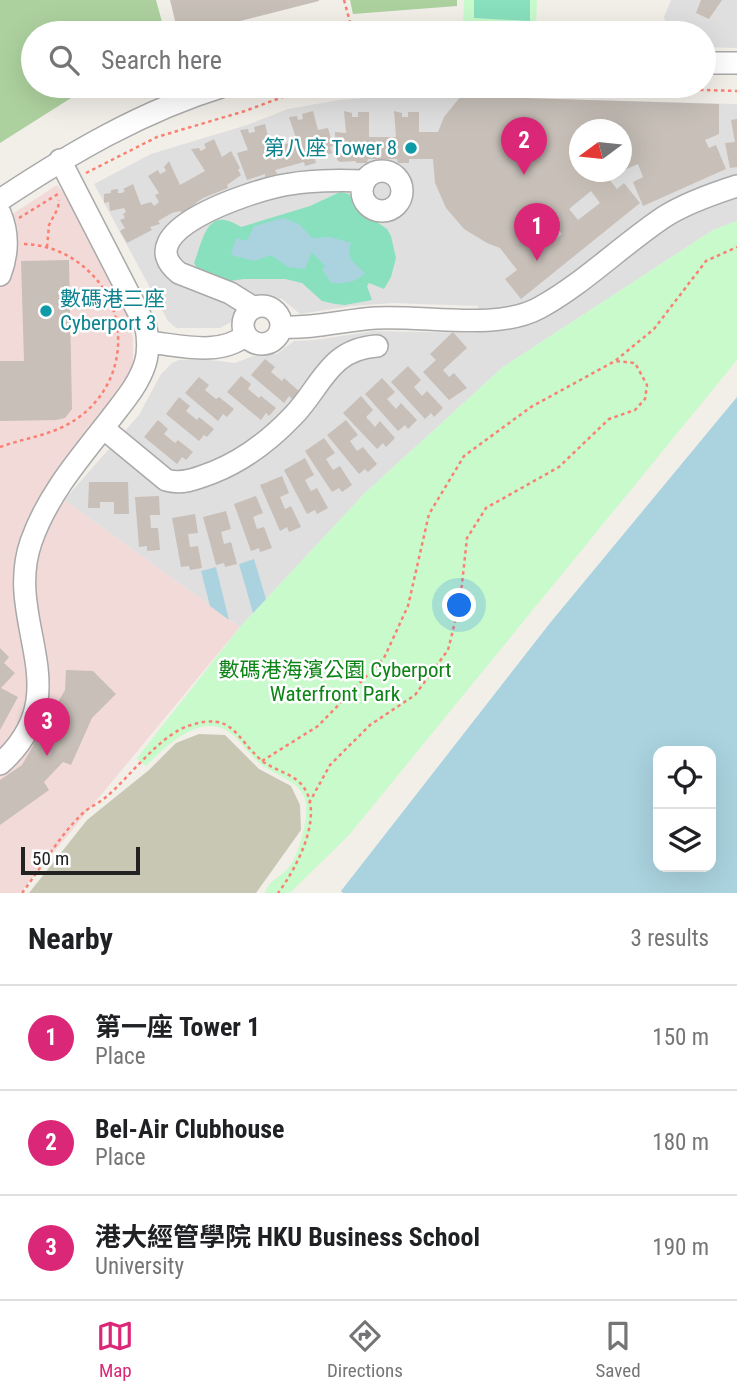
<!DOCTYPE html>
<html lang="en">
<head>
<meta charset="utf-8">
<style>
	:root { --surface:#fff; --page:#f6f6f6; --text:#202124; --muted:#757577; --line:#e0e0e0; --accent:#db2777 }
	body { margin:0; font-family:"Roboto Condensed","Noto Sans TC",sans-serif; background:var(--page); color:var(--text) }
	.controls { position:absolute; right:21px; bottom:21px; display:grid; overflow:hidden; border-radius:14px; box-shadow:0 7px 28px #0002 }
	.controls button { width:63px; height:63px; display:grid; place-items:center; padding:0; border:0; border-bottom:2px solid var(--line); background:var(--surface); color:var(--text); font:35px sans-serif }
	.compass { position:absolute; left:569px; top:119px; width:63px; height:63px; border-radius:50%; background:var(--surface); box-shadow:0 7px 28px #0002; rotate:255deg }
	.scale { position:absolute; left:21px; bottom:18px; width:119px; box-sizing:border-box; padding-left:7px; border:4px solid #222; border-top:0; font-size:19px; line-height:24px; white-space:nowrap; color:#222; -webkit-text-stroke:5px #fff; paint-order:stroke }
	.you { position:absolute; left:460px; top:606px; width:24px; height:24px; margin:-18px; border:5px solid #fff; border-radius:50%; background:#1a73e8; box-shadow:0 0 0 10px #1a73e833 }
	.badge { display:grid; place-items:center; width:46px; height:46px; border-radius:50%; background:var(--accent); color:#fff; font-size:23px; font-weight:700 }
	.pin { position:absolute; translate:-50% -58px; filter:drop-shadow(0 2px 4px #0008) }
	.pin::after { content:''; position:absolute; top:37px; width:24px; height:21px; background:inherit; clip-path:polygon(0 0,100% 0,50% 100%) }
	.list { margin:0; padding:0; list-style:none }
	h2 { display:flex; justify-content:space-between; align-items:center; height:91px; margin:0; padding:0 28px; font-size:30px }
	h2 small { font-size:23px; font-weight:400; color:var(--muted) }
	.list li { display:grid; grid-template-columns:46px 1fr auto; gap:21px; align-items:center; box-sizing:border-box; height:105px; padding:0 28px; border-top:2px solid var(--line) }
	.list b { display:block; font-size:26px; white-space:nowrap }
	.list p { margin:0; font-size:23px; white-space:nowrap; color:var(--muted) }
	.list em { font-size:23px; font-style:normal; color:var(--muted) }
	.icon { flex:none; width:38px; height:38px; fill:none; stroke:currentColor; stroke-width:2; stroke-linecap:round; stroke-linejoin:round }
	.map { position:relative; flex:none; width:737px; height:893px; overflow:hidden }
	.search { position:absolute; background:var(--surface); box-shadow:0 7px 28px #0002; left:21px; right:21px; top:21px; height:77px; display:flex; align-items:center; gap:18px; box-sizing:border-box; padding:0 24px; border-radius:38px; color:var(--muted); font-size:26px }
	.sheet { height:406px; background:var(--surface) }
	nav { display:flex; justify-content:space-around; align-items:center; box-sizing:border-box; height:98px; border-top:2px solid var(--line); background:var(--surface); font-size:19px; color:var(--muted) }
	nav a { display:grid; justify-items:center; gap:4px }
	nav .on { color:var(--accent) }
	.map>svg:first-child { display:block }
	.residential { fill:#e0dfdf; fill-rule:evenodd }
	.commercial { fill:#f2dad9 }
	.construction { fill:#c7c7b4 }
	.forest { fill:#add19e }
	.park { fill:#c8facc }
	.pitch { fill:#88e0be }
	.water { fill:#aad3df; fill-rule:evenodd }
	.building { fill:#c7bfb8; fill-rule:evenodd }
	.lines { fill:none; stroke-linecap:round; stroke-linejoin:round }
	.minor-casing { stroke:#a9a9a9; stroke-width:24 }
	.path { stroke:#fa8072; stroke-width:2.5; stroke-dasharray:3.5 3.5; stroke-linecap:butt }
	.minor { stroke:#fff; stroke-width:21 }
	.culture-dot { fill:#0f9aa8; stroke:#fff; stroke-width:2.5 }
	.labels { text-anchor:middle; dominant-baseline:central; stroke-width:5; stroke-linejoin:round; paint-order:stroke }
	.culture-label { font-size:21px; fill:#0d838f; stroke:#fff; text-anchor:end }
	.park-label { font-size:21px; fill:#0c8416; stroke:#fff }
</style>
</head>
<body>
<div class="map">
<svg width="737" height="893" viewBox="0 0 737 893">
	<rect width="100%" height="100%" fill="#f2efe9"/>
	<!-- residential -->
	<path class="residential" d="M671 0H737V48L704 47V33H669L664 17Z
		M406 95 737 104V221L713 230 503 367 365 493 240 627 64 500 139 415 161 374 172 363 179 360H209L235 363 253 356 277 354 294 341 315 340 374 331 477 333 478 306 393 303 352 306 300 314 282 299 267 295 253 298 241 307 235 320 220 328H176L168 321 94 184 151 154 247 125 288 109 339 100ZM580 130H622V172H580Z"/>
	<!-- commercial -->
	<path class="commercial" d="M57 185 72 204 126 311 133 338V363L127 384 64 500 240 627 20 893H0V222Z"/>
	<!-- construction -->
	<path class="construction" d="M199 734 225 735 259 769 291 786 300 805 301 830 256 893H29L87 820 149 770 176 743Z"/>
	<!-- forest -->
	<path class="forest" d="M0 0H156L165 33H33V86H90L0 143Z
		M350 0H457V6L353 14Z"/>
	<!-- park -->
	<path class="park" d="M464 0H537L536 27 463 25Z
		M737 221V360L349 835 290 893H265C269 879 282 877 290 866 299 854 308 819 306 804 303 782 279 777 263 766 250 757 242 741 229 732 200 712 165 747 146 766L137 758 240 627 365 493 503 367 713 230Z"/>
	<!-- pitch -->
	<path class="pitch" d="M474 0H530V21L474 18Z
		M340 192 349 194 365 214 387 229 391 236 396 258 391 277 384 289 369 283 367 286 372 300 345 305 335 304 322 301 302 283 285 279H244L230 281 206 272H199L194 263C204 237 207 205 241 227L310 206Z"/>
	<!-- water -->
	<path class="water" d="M283 218 299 224 312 238 330 237 351 243C345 259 355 263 365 273 356 283 343 284 331 283L322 269 325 266 312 252 305 269 288 267 271 255 254 261 231 255 236 238 247 241 254 226Z
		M737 397V893H343L341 891 550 623ZM658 751H711V867H658Z
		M254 559 266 599 253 613 239 564Z
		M216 567 229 620 210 606 201 571Z"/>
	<!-- building -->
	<path class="building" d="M170 0H319V1L193 33H178Z
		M701 0H722L709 19 696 13Z
		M461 96 719 104V134L705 140 709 148 716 145 726 169 643 206 633 182 643 177 638 164 622 171V130H580V172H621L608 178 617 189 624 183 640 203 521 299 505 279 517 270 500 248 487 243 464 229 446 208 435 183 433 159H409V163H398L397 159H368L367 163H356V161L340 162 337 160V154H335V132L346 133 344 111 352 113V117H358V112H369V137H396L394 111 402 113V117H408V112H419V132H438L444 117ZM591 191 600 203 578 220 569 209ZM552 222 562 234 539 252 530 241Z
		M313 111 318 130 328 128 333 146 330 147 332 153 315 159 316 163 305 166 304 162 275 170 277 174 265 177V174L247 180 237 153 248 150 240 130 248 129 249 133 255 132 254 127 265 124 271 148 297 141 289 117 297 116 298 120 303 119 302 114Z
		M737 119V167L730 168 725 143 735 142 731 120Z
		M214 139 222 157 231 151 240 168 238 170 241 175 227 185 228 188 203 198 182 213 180 211 172 213 158 221 160 224 150 227 152 230 127 243 120 231 125 228 120 220 125 218 123 214 126 212 124 208 110 211 109 202 104 203V194L111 193V190L118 189V193H122L125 191 123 189 133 184 141 205 151 202 154 206 159 202 155 195 159 193 148 176 158 170 160 174 166 171 164 167 169 161 180 185 205 171 191 149 199 148 201 151 206 148 204 144Z
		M69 260 72 409 65 418 56 420 0 421V361H24L21 261Z
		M453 332 467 348 443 370 449 377 454 373 467 388 449 400 423 372 436 360 430 354Z
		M265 359 275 367 271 372 282 381 284 378 299 391 292 399 289 396 284 403 251 375Z
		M408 366 421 380 414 387 422 396 427 391 443 408 434 417 431 413 425 419 391 382Z
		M241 376 251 384 248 389 259 398 261 396 276 408 269 416 266 413 261 420 227 392Z
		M199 377 209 385 205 390 216 399 219 397 234 409 227 417 223 414 218 421 185 393Z
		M382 378 395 392 387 399 396 409 401 403 417 420 408 429 405 425 398 431 365 394Z
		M361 396 373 410 366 417 375 427 380 421 395 438 386 447 383 443 377 449 343 413Z
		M179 397 190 406 186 411 197 420 199 417 214 429 207 437 204 435 199 441 166 414Z
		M158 420 168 429 164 434 175 443 178 440 193 452 186 460 182 457 177 464 144 437Z
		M346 420 358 435 350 441 357 451 363 447 377 464 368 472 365 469 359 474 327 435Z
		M324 438 335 453 326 459 333 470 340 466 352 485 342 492 339 488 332 492 305 451Z
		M305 458 314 475 305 480 311 491 317 488 328 508 317 514 315 510 307 514 284 470Z
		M282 476 289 493 280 497 285 509 291 506 301 527 289 532 287 527 280 531 260 485Z
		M89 482H128L129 514H114V502H100V508H88Z
		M159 496 160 515H150L151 528H158L160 550 147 551V546L139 547 135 497Z
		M256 496 263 513 253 517 257 529 264 527 272 548 260 552 259 548 251 551 234 504Z
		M226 511 231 529 221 532 224 544 231 542 237 564 225 567 224 563 216 565 203 517Z
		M195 514 198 533 188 534 190 547 198 546 202 568 190 570 189 566 181 567 172 518Z
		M0 648 9 657 4 663 15 673 1 688 18 697 0 730Z
		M66 670 93 671 116 694 92 718 71 765 63 762 44 782 49 790 0 825V780L22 765 65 690Z"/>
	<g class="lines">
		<defs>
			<path id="minor" d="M704 63H737
				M362 191a20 20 0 1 1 40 0a20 20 0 1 1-40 0Z
				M0 200C71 153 142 111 224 86
				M0 213C9 234 8 254 0 275
				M243 325a19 19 0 1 1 38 0a19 19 0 1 1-38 0Z
				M254 308 230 293 179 273C126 231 251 192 279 186 307 180 335 180 365 181
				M281 327C314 329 344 320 376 318 424 315 497 331 539 308 582 285 622 245 664 217 686 203 712 194 737 186
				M148 342C180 345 219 357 246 335
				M103 428 166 480C183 485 198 478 214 472 244 460 271 439 293 416 322 386 329 349 377 346
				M0 764C81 692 3 623 31 542 47 496 78 460 108 422 122 403 138 386 145 364 149 352 148 339 146 327L60 160"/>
		</defs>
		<!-- minor casing -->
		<use href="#minor" class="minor-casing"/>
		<!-- path -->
		<path class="path" d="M344 0 353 33
			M574 86 737 91
			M438 90V86
			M86 173 157 137 245 111 288 95 342 86
			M19 218 58 194
			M24 244C58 245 87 263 105 291
			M47 247 49 225 58 208 59 200
			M0 447C19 440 39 437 58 429 108 408 131 354 111 303
			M262 761 318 726 384 658 408 606 429 514 464 456 531 407 615 361 654 329 706 261 737 247
			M309 803 330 765 370 725 415 695 448 650 460 602 467 538 486 508 559 467 609 419 635 410 645 399 647 385 635 363 615 361
			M22 893C41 868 58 838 80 816 87 808 98 804 106 797 131 776 160 734 191 725 233 712 235 737 261 760 272 769 287 772 298 781 329 808 297 868 278 893"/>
		<!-- minor -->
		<use href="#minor" class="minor"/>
	</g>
	<!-- markers -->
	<g class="culture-dot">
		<circle cx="411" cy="148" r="7"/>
		<circle cx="46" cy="311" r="7"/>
	</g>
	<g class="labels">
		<!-- culture labels -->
		<g class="culture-label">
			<text x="397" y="148">第八座 Tower 8</text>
			<text x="60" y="299" text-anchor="start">數碼港三座<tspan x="60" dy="24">Cyberport 3</tspan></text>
		</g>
		<!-- park labels -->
		<g class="park-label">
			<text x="335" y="670">數碼港海濱公園 Cyberport<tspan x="335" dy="24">Waterfront Park</tspan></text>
		</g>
	</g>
</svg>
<div class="controls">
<button><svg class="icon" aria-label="locate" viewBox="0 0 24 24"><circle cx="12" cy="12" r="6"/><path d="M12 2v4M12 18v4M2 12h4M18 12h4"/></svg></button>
<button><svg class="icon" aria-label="layers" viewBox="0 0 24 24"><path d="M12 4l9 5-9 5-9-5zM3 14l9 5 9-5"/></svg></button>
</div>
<svg class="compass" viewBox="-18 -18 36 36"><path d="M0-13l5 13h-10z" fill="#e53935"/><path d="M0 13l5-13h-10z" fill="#757577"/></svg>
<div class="scale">50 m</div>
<div class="you"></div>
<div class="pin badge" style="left:537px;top:261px">1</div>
<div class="pin badge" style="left:524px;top:175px">2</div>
<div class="pin badge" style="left:47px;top:756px">3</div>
<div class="search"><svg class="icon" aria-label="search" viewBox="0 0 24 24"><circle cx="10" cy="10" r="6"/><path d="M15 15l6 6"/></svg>Search here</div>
</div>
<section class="sheet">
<h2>Nearby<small>3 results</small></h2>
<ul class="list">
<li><span class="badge">1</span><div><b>第一座 Tower 1</b><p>Place</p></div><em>150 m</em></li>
<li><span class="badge">2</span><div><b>Bel-Air Clubhouse</b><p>Place</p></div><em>180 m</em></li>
<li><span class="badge">3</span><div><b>港大經管學院 HKU Business School</b><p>University</p></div><em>190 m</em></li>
</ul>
</section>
<nav>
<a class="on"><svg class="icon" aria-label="map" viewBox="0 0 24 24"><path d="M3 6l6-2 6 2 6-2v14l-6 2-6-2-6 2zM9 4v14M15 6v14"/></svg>Map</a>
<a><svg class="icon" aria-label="directions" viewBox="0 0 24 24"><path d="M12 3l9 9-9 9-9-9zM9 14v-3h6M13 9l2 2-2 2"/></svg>Directions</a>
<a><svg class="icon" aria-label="saved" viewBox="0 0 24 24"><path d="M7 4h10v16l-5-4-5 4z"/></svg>Saved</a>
</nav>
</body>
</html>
